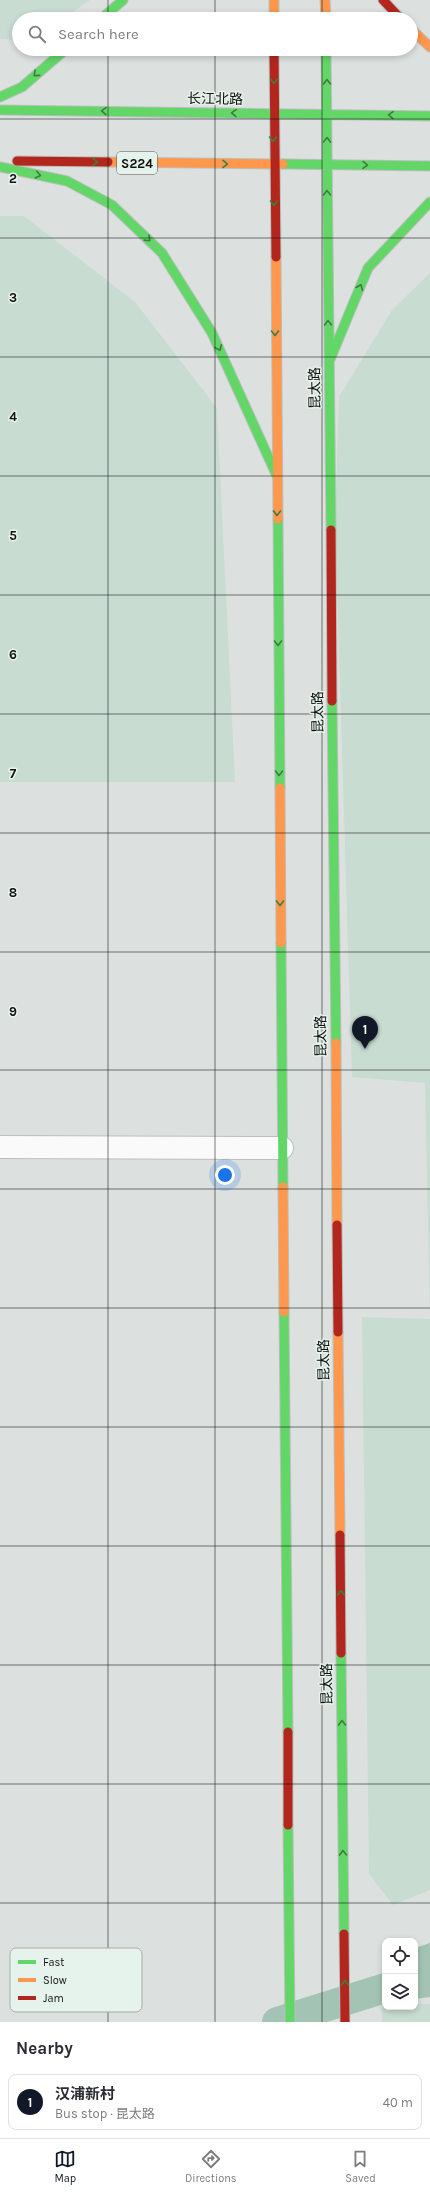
<!DOCTYPE html>
<html lang="en">
<head>
<meta charset="utf-8">
<style>
	:root { --surface:#fff; --page:#f2f2f3; --text:#2b2b33; --muted:#7c7c81; --line:#e1e1e2; --accent:#111827 }
	body { margin:0; font-family:Karla,"Noto Sans SC",sans-serif; background:var(--page); color:var(--text) }
	.controls { position:absolute; right:12px; bottom:12px; display:grid; overflow:hidden; border-radius:8px; box-shadow:0 2px 6px #0003 }
	.controls button { width:36px; height:36px; display:grid; place-items:center; padding:0; border:0; border-bottom:1px solid var(--line); background:var(--surface); color:var(--text); font:20px sans-serif }
	.you { position:absolute; left:225px; top:1175px; width:14px; height:14px; margin:-10px; border:3px solid #fff; border-radius:50%; background:#1a73e8; box-shadow:0 0 0 6px #1a73e833 }
	.badge { display:grid; place-items:center; width:26px; height:26px; border-radius:50%; background:var(--accent); color:#fff; font-size:13px; font-weight:700 }
	.pin { position:absolute; translate:-50% -33px; filter:drop-shadow(0 1px 2px #0008) }
	.pin::after { content:''; position:absolute; top:21px; width:14px; height:12px; background:inherit; clip-path:polygon(0 0,100% 0,50% 100%) }
	.list { margin:0; padding:0; list-style:none }
	h2 { display:flex; justify-content:space-between; align-items:center; height:52px; margin:0; padding:0 16px; font-size:17px }
	h2 small { font-size:13px; font-weight:400; color:var(--muted) }
	.list li { display:grid; grid-template-columns:26px 1fr auto; gap:12px; align-items:center; box-sizing:border-box; height:56px; margin:0 8px 8px; padding:0 8px; border:1px solid var(--line); border-radius:8px }
	.list b { display:block; font-size:15px; white-space:nowrap }
	.list p { margin:0; font-size:13px; white-space:nowrap; color:var(--muted) }
	.list em { font-size:13px; font-style:normal; color:var(--muted) }
	.icon { flex:none; width:22px; height:22px; fill:none; stroke:currentColor; stroke-width:2; stroke-linecap:round; stroke-linejoin:round }
	.map { position:relative; flex:none; width:430px; height:2022px; overflow:hidden }
	.search { position:absolute; background:var(--surface); box-shadow:0 2px 6px #0003; left:12px; right:12px; top:12px; height:44px; display:flex; align-items:center; gap:10px; box-sizing:border-box; padding:0 14px; border-radius:22px; color:var(--muted); font-size:15px }
	.sheet { height:116px; background:var(--surface) }
	nav { display:flex; justify-content:space-around; align-items:center; box-sizing:border-box; height:56px; border-top:1px solid var(--line); background:var(--surface); font-size:11px; color:var(--muted) }
	nav a { display:grid; justify-items:center; gap:2px }
	nav .on { color:var(--accent) }
	.map>svg:first-child { display:block }
	.green { fill:#c8dcd2 }
	.water { fill:#a3c3b4 }
	.lines { fill:none; stroke-linecap:round; stroke-linejoin:round }
	.canal { stroke:#a3c3b4; stroke-width:30 }
	.street-casing { stroke:#bbbfbd; stroke-width:24 }
	.fast-casing { stroke:#bbbfbd; stroke-width:11 }
	.slow-casing { stroke:#bbbfbd; stroke-width:11 }
	.jam-casing { stroke:#bbbfbd; stroke-width:11 }
	.street { stroke:#fafafa; stroke-width:22 }
	.fast { stroke:#63d668; stroke-width:9 }
	.slow { stroke:#ff974d; stroke-width:9 }
	.jam { stroke:#b3261e; stroke-width:9 }
	.oneway { stroke:#3d7e40 }
	.grid { fill:none; stroke:#0f1210; stroke-width:1; stroke-opacity:0.55 }
	.labels { text-anchor:middle; dominant-baseline:central; stroke-width:3; stroke-linejoin:round; paint-order:stroke }
	.shield { fill:#e6f2ec; stroke:#505552; stroke-width:1 }
	.shield-label { font-size:13px; font-weight:bold; fill:#0f1210 }
	.street-label { font-size:14px; fill:#0f1210; stroke:#e6f2ec }
	.key { fill:#e6f2ec; stroke:#a6afaa; stroke-width:1 }
	.key-label { font-size:11px; fill:#0f1210 }
	.grid-label { font-size:13px; text-anchor:middle; font-weight:bold; fill:#0f1210; stroke:#e6f2ec; stroke-width:3; stroke-linejoin:round; paint-order:stroke }
</style>
</head>
<body>
<div class="map">
<svg width="430" height="2022" viewBox="0 0 430 2022">
	<rect width="100%" height="100%" fill="#dce1df"/>
	<!-- green -->
	<path class="green" d="M0 0H90L63 19H19V40L0 39Z
		M0 216H24L135 302 217 408 235 782H0Z
		M430 273V1890L393 1905 369 1874 362 1317 430 1319 425 1083 352 1077 335 520 339 397 392 310Z
		M382 2004H385V2007H415V2004H430V2022H382Z"/>
	<!-- water -->
	<path class="water" d="M430 1943V1997L415 1999V1948Z"/>
	<g class="lines">
		<!-- canal -->
		<path class="canal" d="M277 2022 385 1988"/>
		<defs>
			<path id="street" d="M0 1147 282 1148"/>
			<path id="fast" d="M101 19 123 0
				M326 49 331 530
				M0 97 22 87 66 49
				M0 110 430 116
				M283 164 430 166
				M0 167 67 181 112 205 162 253 212 333 276 474
				M329 362 368 268 430 202
				M278 519 280 788
				M332 701 336 1043
				M281 943 283 1187
				M284 1312 288 1732
				M341 1653 344 1934
				M288 1825 290 2022"/>
			<path id="slow" d="M274 0V19
				M325 0 326 19
				M411 29 430 47
				M108 162 283 164
				M276 257 278 519
				M280 788 281 943
				M336 1043 337 1225
				M283 1187 284 1312
				M338 1332 340 1535"/>
			<path id="jam" d="M383 0 401 19
				M274 49 276 257
				M17 161 108 162
				M331 530 332 701
				M337 1225 338 1332
				M340 1535 341 1653
				M288 1732V1825
				M344 1934 345 2022"/>
		</defs>
		<!-- street casing -->
		<use href="#street" class="street-casing"/>
		<!-- fast casing -->
		<use href="#fast" class="fast-casing"/>
		<!-- slow casing -->
		<use href="#slow" class="slow-casing"/>
		<!-- jam casing -->
		<use href="#jam" class="jam-casing"/>
		<!-- street -->
		<use href="#street" class="street"/>
		<!-- fast -->
		<use href="#fast" class="fast"/>
		<!-- slow -->
		<use href="#slow" class="slow"/>
		<!-- jam -->
		<use href="#jam" class="jam"/>
	</g>
	<!-- one-way arrows -->
	<defs><path id="oneway-chevron" d="M-2-3.5L2.5 0L-2 3.5" fill="none" stroke-width="1.6" stroke-linecap="round" stroke-linejoin="round"/></defs>
	<g class="oneway">
		<use href="#oneway-chevron" transform="translate(36 74) rotate(139)"/>
		<use href="#oneway-chevron" transform="translate(274 81) rotate(90)"/>
		<use href="#oneway-chevron" transform="translate(327 82) rotate(-91)"/>
		<use href="#oneway-chevron" transform="translate(104 111) rotate(-179)"/>
		<use href="#oneway-chevron" transform="translate(234 113) rotate(-179)"/>
		<use href="#oneway-chevron" transform="translate(391 115) rotate(-179)"/>
		<use href="#oneway-chevron" transform="translate(273 139) rotate(90)"/>
		<use href="#oneway-chevron" transform="translate(327 140) rotate(-89)"/>
		<use href="#oneway-chevron" transform="translate(95 162) rotate(1)"/>
		<use href="#oneway-chevron" transform="translate(225 164) rotate(1)"/>
		<use href="#oneway-chevron" transform="translate(365 165) rotate(1)"/>
		<use href="#oneway-chevron" transform="translate(38 175) rotate(12)"/>
		<use href="#oneway-chevron" transform="translate(327 193) rotate(-91)"/>
		<use href="#oneway-chevron" transform="translate(274 203) rotate(90)"/>
		<use href="#oneway-chevron" transform="translate(148 239) rotate(44)"/>
		<use href="#oneway-chevron" transform="translate(360 287) rotate(-67)"/>
		<use href="#oneway-chevron" transform="translate(328 323) rotate(-91)"/>
		<use href="#oneway-chevron" transform="translate(275 333) rotate(90)"/>
		<use href="#oneway-chevron" transform="translate(219 348) rotate(66)"/>
		<use href="#oneway-chevron" transform="translate(277 513) rotate(90)"/>
		<use href="#oneway-chevron" transform="translate(278 643) rotate(90)"/>
		<use href="#oneway-chevron" transform="translate(279 773) rotate(90)"/>
		<use href="#oneway-chevron" transform="translate(280 903) rotate(90)"/>
		<use href="#oneway-chevron" transform="translate(341 1593) rotate(-91)"/>
		<use href="#oneway-chevron" transform="translate(342 1723) rotate(-91)"/>
		<use href="#oneway-chevron" transform="translate(343 1853) rotate(-91)"/>
		<use href="#oneway-chevron" transform="translate(345 1983) rotate(-91)"/>
	</g>
	<!-- grid -->
	<path class="grid" d="M108 0V19M215 0V19M322 0V19M108 49V2022M215 49V2022M322 49V2022M0 119H430M0 238H430M0 357H430M0 476H430M0 595H430M0 714H430M0 833H430M0 952H430M0 1070H430M0 1189H430M0 1308H430M0 1427H430M0 1546H430M0 1665H430M0 1784H430M0 1903H430"/>
	<g class="labels">
		<!-- shield labels -->
		<rect class="shield" x="117" y="152" width="40" height="22" rx="3"/>
		<g class="shield-label">
			<text x="137" y="163">S224</text>
		</g>
		<!-- street labels -->
		<g class="street-label">
			<text transform="translate(215 99) rotate(1)">长江北路</text>
			<text transform="translate(315 388) rotate(-91)">昆太路</text>
			<text transform="translate(318 712) rotate(-91)">昆太路</text>
			<text transform="translate(321 1036) rotate(-91)">昆太路</text>
			<text transform="translate(324 1360) rotate(-91)">昆太路</text>
			<text transform="translate(327 1684) rotate(-91)">昆太路</text>
		</g>
	</g>
	<!-- legend -->
	<rect x="10" y="1948" width="132" height="64" rx="6" class="key"/>
	<rect x="18" y="1960" width="18" height="4" fill="#63d668"/>
	<rect x="18" y="1978" width="18" height="4" fill="#ff974d"/>
	<rect x="18" y="1996" width="18" height="4" fill="#b3261e"/>
	<g class="key-label">
		<text x="43" y="1966">Fast</text>
		<text x="43" y="1984">Slow</text>
		<text x="43" y="2002">Jam</text>
	</g>
	<g class="grid-label">
		<text x="13" y="183">2</text>
		<text x="13" y="302">3</text>
		<text x="13" y="421">4</text>
		<text x="13" y="540">5</text>
		<text x="13" y="659">6</text>
		<text x="13" y="778">7</text>
		<text x="13" y="897">8</text>
		<text x="13" y="1016">9</text>
	</g>
</svg>
<div class="controls">
<button><svg class="icon" aria-label="locate" viewBox="0 0 24 24"><circle cx="12" cy="12" r="6"/><path d="M12 2v4M12 18v4M2 12h4M18 12h4"/></svg></button>
<button><svg class="icon" aria-label="layers" viewBox="0 0 24 24"><path d="M12 4l9 5-9 5-9-5zM3 14l9 5 9-5"/></svg></button>
</div>
<div class="you"></div>
<div class="pin badge" style="left:365px;top:1049px">1</div>
<div class="search"><svg class="icon" aria-label="search" viewBox="0 0 24 24"><circle cx="10" cy="10" r="6"/><path d="M15 15l6 6"/></svg>Search here</div>
</div>
<section class="sheet">
<h2>Nearby<small></small></h2>
<ul class="list">
<li><span class="badge">1</span><div><b>汉浦新村</b><p>Bus stop · 昆太路</p></div><em>40 m</em></li>
</ul>
</section>
<nav>
<a class="on"><svg class="icon" aria-label="map" viewBox="0 0 24 24"><path d="M3 6l6-2 6 2 6-2v14l-6 2-6-2-6 2zM9 4v14M15 6v14"/></svg>Map</a>
<a><svg class="icon" aria-label="directions" viewBox="0 0 24 24"><path d="M12 3l9 9-9 9-9-9zM9 14v-3h6M13 9l2 2-2 2"/></svg>Directions</a>
<a><svg class="icon" aria-label="saved" viewBox="0 0 24 24"><path d="M7 4h10v16l-5-4-5 4z"/></svg>Saved</a>
</nav>
</body>
</html>
